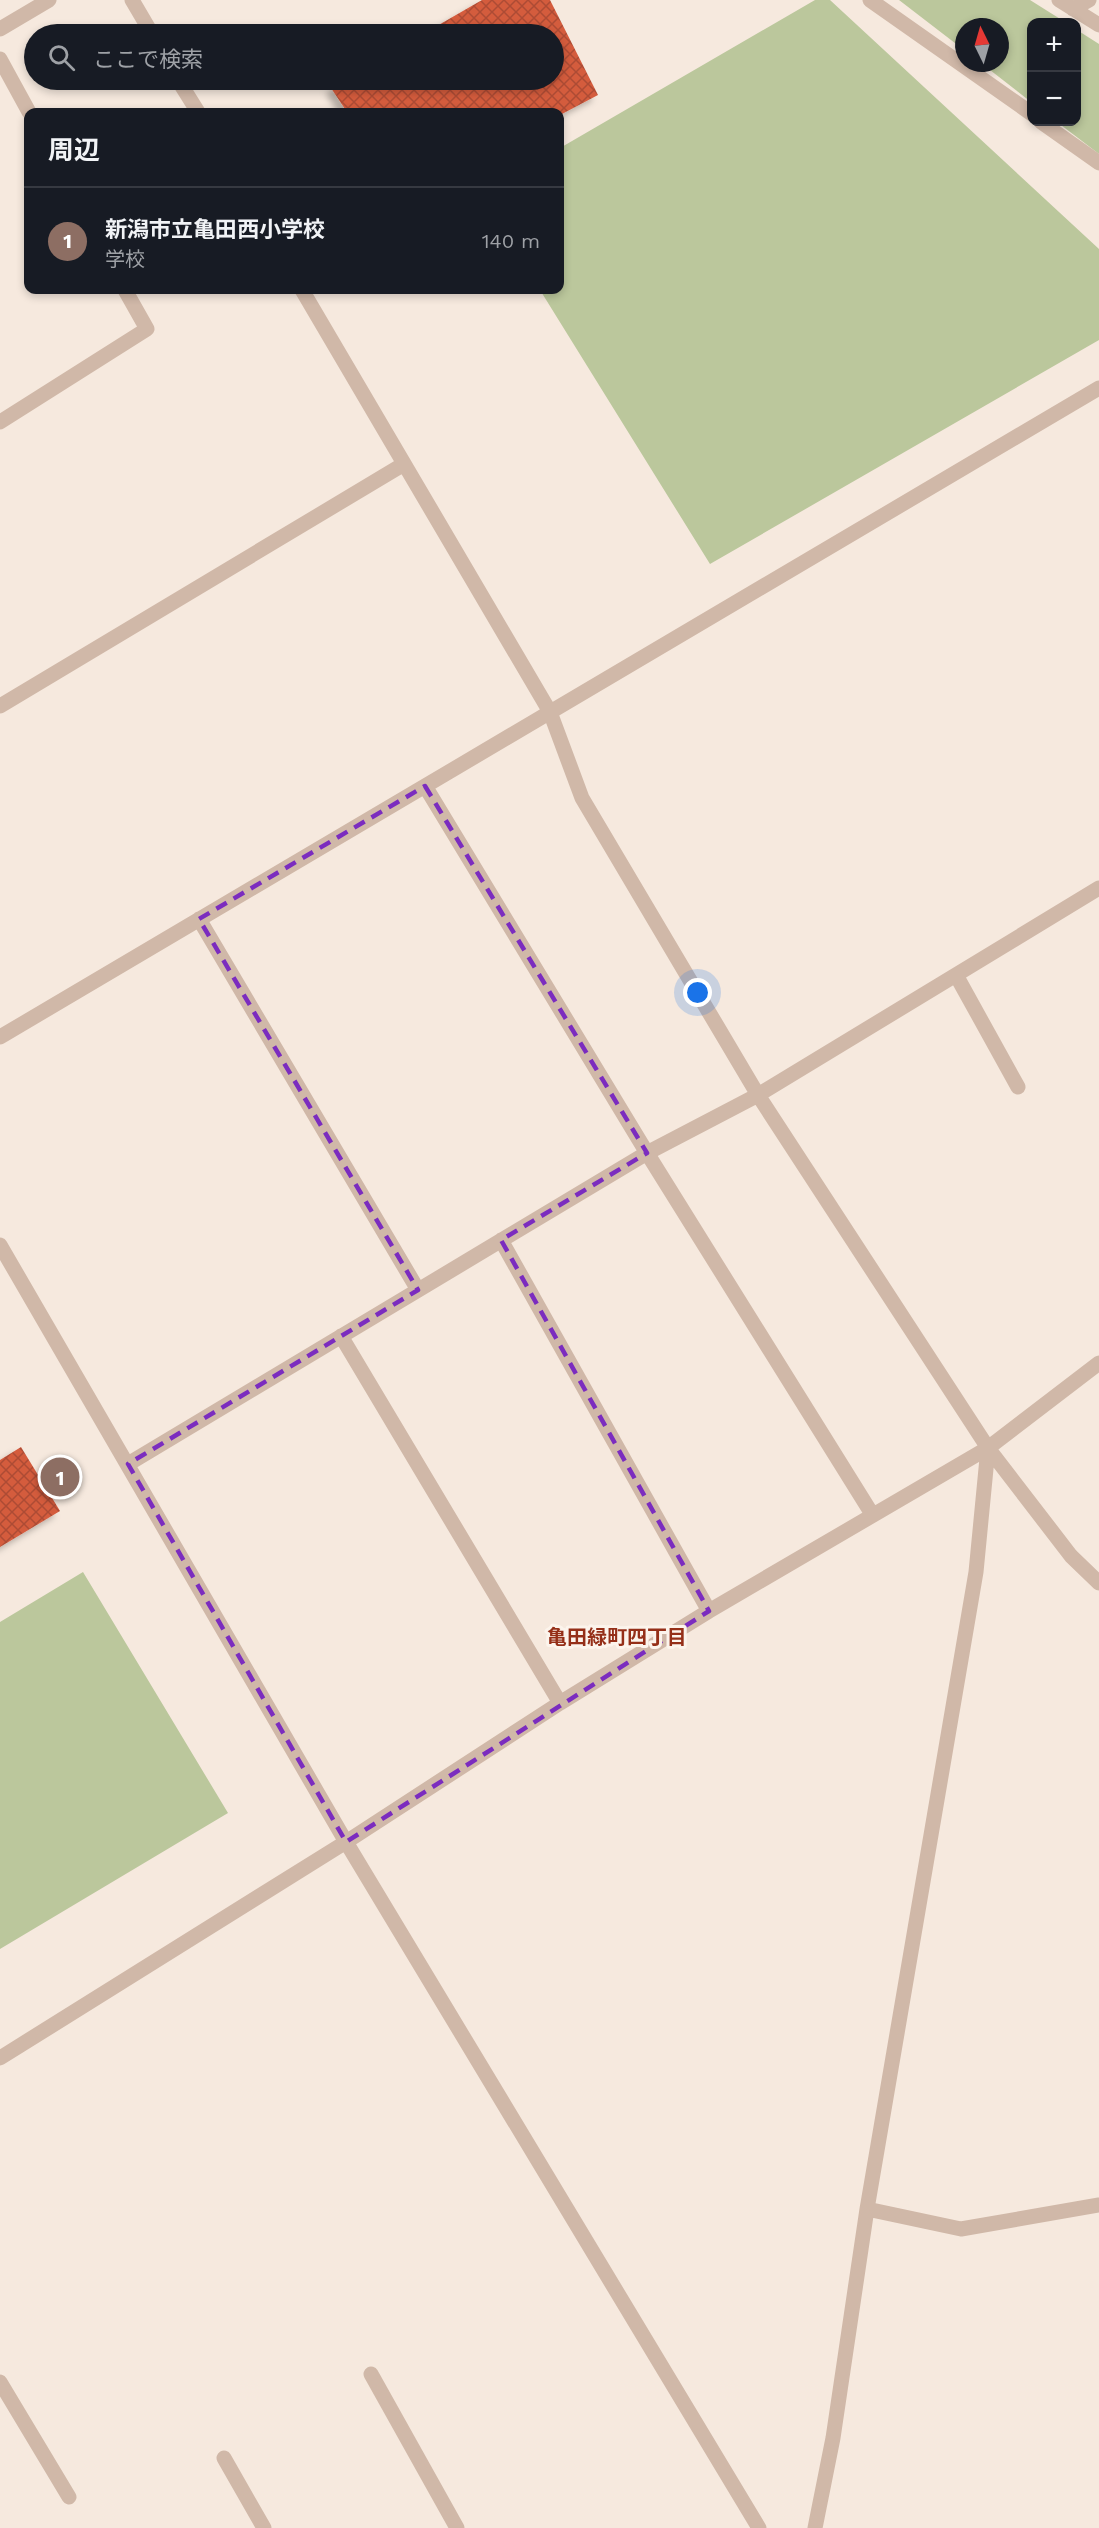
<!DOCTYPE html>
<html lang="ja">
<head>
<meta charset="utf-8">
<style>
	:root { --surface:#171b24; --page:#20242c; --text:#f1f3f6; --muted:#9ea1a6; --line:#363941; --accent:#ea580c }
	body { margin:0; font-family:"Work Sans","Noto Sans JP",sans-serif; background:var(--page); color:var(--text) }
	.controls { position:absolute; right:18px; top:18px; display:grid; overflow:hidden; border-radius:12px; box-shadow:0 3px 9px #0003 }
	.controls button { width:54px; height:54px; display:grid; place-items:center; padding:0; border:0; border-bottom:2px solid var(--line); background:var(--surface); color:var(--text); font:30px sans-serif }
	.compass { position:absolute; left:955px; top:18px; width:54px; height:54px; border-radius:50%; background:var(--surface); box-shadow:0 3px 9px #0003; rotate:355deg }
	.you { position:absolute; left:698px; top:993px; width:21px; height:21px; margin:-15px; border:4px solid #fff; border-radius:50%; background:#1a73e8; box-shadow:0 0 0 9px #1a73e833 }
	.badge { display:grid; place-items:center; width:39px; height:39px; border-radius:50%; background:var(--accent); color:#fff; font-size:20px; font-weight:700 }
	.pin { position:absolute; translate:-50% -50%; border:3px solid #fff; box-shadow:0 2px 6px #0006 }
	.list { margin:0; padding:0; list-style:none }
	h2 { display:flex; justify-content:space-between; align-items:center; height:78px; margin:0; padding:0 24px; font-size:26px }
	h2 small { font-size:20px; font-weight:400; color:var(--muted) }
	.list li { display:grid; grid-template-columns:39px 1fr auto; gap:18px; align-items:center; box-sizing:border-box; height:108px; padding:0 24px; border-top:2px solid var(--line) }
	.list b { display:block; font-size:22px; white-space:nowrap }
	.list p { margin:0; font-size:20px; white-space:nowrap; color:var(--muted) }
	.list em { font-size:20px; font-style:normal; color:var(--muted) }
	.icon { flex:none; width:33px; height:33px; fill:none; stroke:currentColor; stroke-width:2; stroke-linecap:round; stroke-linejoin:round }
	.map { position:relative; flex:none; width:1099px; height:2528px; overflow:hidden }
	.search { position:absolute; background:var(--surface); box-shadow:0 3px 9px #0003; left:24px; top:24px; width:540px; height:66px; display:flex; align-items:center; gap:15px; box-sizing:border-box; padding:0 21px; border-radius:33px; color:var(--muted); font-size:22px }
	.panel { position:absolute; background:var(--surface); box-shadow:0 3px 9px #0003; left:24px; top:108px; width:540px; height:186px; border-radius:12px }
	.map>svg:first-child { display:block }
	.green { fill:#bbc79c }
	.building { fill:url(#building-cross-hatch); filter:url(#shadow) }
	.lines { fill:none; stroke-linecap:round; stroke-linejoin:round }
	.minor { stroke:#d0b8a8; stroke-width:15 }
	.marked { fill:none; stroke:#7b2cbf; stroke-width:4.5; stroke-dasharray:12 8; stroke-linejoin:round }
	.labels { text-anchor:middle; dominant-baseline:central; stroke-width:6; stroke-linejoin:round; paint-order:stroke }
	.neighbourhood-label { font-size:20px; font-weight:bold; fill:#952f18; stroke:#fcf4ec }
</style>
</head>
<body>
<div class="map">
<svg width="1099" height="2528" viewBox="0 0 1099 2528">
	<defs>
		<pattern id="building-cross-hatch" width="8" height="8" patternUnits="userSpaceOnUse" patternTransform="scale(1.5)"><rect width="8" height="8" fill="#d45b3e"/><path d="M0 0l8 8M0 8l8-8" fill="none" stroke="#ad4c34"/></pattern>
		<filter id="shadow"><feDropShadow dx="-5.5" dy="5.5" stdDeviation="3" flood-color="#0004"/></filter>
	</defs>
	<rect width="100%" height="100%" fill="#f6e9de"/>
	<!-- green -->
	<path class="green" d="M815 0H830L1099 249V340L710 564 540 290H560V148Z
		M899 0H1030L1065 22H1032L1031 102 981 63H1000V27H964V50Z
		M1077 30 1099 44V154L1057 122H1076Z
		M83 1572 228 1813 0 1949V1622Z"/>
	<!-- building -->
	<path class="building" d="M482 0H550L598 95 560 115V112H347L331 88 345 80H554V34H423Z
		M21 1447 60 1511 0 1547V1460Z"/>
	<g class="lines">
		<!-- minor -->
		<path class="minor" d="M132 0 152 34
			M870 0 1032 114
			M1059 0 1099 25
			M1073 9 1089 0
			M0 29 49 0
			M0 59 29 112
			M178 80 198 112
			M1041 122 1099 163
			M302 290 550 712 582 798 758 1095 988 1448 1071 1556 1099 1583
			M0 422 147 329 125 290
			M0 706 404 464
			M425 786 647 1153 872 1514
			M199 919 418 1290
			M956 975 1018 1087
			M0 1037 1099 388
			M501 1240 709 1611
			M0 1245 346 1842 759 2528
			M341 1336 560 1703
			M128 1464 647 1153 758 1095 1099 888
			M0 2058 346 1842 560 1703 709 1611 988 1448 1099 1363
			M867 2209 961 2229 1099 2205
			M371 2374 457 2528
			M0 2382 69 2497
			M224 2458 264 2528
			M815 2528 833 2438 867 2209 976 1572 988 1448"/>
	</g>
	<!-- marked area -->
	<path class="marked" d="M425 786 647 1153 501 1240 709 1611 346 1842 128 1464 418 1290 199 919Z"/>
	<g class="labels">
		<!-- neighbourhood labels -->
		<g class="neighbourhood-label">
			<text x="617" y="1637">亀田緑町四丁目</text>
		</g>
	</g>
</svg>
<div class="controls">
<button>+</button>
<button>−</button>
</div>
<svg class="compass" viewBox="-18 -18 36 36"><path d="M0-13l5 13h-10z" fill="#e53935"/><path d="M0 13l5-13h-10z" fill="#9ea1a6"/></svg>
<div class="you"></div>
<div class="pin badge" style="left:60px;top:1477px;background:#8d6e63">1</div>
<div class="search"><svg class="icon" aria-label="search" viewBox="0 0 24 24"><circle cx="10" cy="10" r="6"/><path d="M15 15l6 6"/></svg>ここで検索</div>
<section class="panel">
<h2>周辺<small></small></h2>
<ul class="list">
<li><span class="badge" style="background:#8d6e63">1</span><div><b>新潟市立亀田西小学校</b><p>学校</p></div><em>140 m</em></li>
</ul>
</section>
</div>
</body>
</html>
